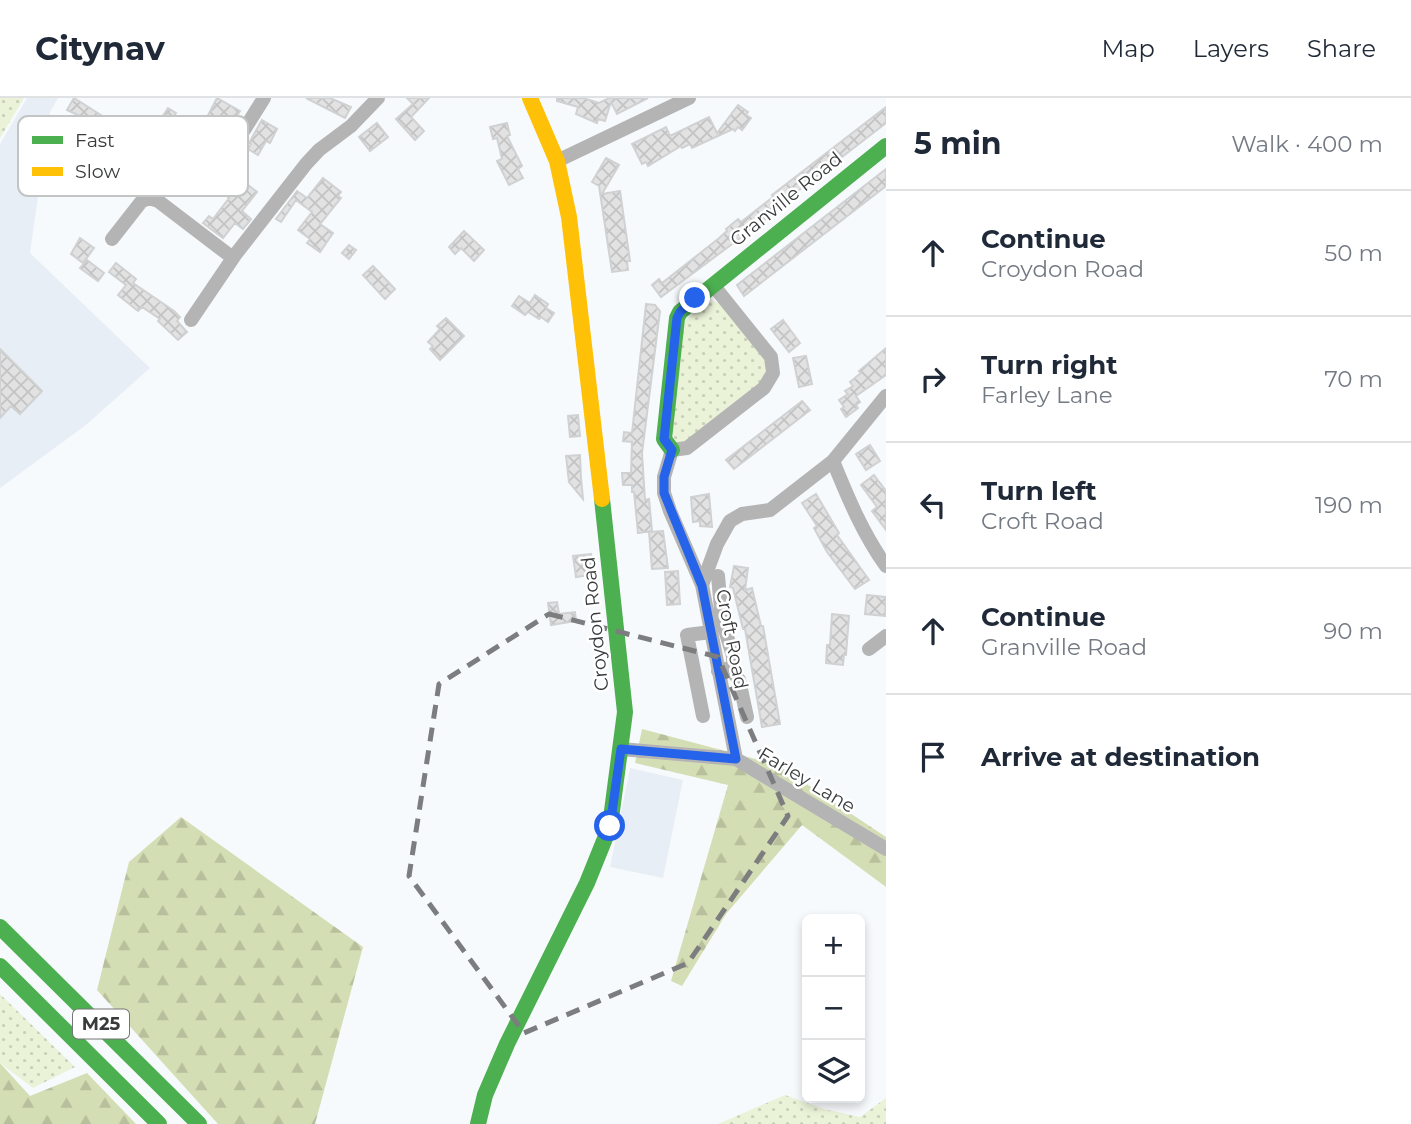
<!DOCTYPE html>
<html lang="en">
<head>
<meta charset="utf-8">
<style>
	:root { --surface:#fff; --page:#f2f2f3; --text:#1f2937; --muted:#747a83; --line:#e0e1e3 }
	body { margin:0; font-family:Montserrat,sans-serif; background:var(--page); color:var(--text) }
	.controls { position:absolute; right:21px; bottom:21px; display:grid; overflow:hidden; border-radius:10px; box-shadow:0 4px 10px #0003 }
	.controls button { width:63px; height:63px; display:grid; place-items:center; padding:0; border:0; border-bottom:2px solid var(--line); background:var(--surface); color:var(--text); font:35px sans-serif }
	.stop { position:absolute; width:21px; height:21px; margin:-16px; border:5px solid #2563eb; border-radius:50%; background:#fff }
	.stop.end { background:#2563eb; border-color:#fff; box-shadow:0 2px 7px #0008 }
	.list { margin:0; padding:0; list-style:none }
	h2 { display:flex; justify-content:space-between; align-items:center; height:91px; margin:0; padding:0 28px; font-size:30px }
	h2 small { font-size:23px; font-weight:400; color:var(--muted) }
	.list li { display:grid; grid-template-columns:46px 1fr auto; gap:21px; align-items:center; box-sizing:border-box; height:126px; padding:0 28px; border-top:2px solid var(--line) }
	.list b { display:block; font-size:26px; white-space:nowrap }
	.list p { margin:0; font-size:23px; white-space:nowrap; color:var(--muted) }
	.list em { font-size:23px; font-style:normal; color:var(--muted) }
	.icon { flex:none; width:38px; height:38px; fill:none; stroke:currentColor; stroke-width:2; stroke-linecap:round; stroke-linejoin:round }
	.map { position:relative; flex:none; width:886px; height:1026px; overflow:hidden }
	header { display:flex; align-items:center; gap:42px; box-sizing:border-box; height:98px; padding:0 35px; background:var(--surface); border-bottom:2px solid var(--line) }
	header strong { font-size:33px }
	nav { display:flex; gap:38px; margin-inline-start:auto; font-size:24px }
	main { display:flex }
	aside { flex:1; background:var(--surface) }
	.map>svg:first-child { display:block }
	.built { fill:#e8eef5 }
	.green { fill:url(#green-dots) }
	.forest { fill:url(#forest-firs) }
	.building { fill:url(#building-cross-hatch); stroke:#d0d1d2; stroke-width:2 }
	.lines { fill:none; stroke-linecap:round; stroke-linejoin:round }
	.street { stroke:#b4b4b5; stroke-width:14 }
	.fast { stroke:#4caf50; stroke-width:16 }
	.slow { stroke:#ffc107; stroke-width:16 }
	.route { stroke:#2563eb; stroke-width:9 }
	.marked { fill:none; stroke:#7b7d7f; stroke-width:5; stroke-dasharray:14 9; stroke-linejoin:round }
	.labels { text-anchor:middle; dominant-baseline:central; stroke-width:5; stroke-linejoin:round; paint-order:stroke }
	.shield { fill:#fff; stroke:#747576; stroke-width:2 }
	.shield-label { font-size:18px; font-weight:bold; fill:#383a3b }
	.street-label { font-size:19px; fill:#383a3b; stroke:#fff }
	.key { fill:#fff; stroke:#c3c4c4; stroke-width:2 }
	.key-label { font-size:19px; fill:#383a3b }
</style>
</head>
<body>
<header>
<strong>Citynav</strong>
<nav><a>Map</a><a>Layers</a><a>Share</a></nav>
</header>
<main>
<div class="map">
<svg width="886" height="1026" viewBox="0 0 886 1026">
	<defs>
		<pattern id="green-dots" width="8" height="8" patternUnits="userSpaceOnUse" patternTransform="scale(1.75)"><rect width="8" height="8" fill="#eaf2d8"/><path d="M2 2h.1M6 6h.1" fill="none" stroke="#c9d0ba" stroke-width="1.8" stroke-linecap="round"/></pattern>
		<pattern id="forest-firs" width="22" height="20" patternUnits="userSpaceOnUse" patternTransform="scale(1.75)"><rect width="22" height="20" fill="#d4deb4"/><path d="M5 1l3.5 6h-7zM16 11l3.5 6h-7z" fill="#b7bf9c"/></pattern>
		<pattern id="building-cross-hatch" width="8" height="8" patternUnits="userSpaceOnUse" patternTransform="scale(1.75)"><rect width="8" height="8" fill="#e2e2e3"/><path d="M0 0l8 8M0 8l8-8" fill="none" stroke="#c3c3c4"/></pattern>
	</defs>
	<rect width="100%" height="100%" fill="#f7fafc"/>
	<!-- built -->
	<path class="built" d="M27 0H58L50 14 30 155 150 270 86 327 0 390V46Z
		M630 670 683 682 663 780 610 769Z"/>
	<!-- green -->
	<path class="green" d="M0 0H24L0 40Z
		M709 202 724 207 765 261V281L684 347H677L670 330 682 225Z
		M0 896 75 969 33 990 0 965Z
		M785 997 824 1011 860 1019 886 1000V1026H718Z"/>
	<!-- forest -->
	<path class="forest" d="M642 631 778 667 886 739V789L802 727 726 816 682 888 671 883 728 687 635 665Z
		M181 719 363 849 315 1026H218L97 892 129 764Z
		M0 965 30 998 87 975 136 1026H0Z"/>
	<!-- building -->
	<path class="building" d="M74 0 137 40 130 50 115 41 109 50 100 45 108 31 67 12Z
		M217 0 240 13 233 24 228 21 220 35 204 25Z
		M306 0H330L351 9 345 20Z
		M407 0H429L411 19 424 33 415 42 396 21 413 6Z
		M557 0H583L599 5 609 0H648L617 16 611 4 605 23 598 21 597 25 576 16 578 9 557 3Z
		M738 7 748 14 746 17 751 20 742 32 738 29 735 33 733 31 692 50 690 46 682 50 681 48 648 68 646 64 642 66 632 46 666 29 670 38 709 19 717 35Z
		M886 9V25L772 113 774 115 755 129 661 199 652 187 659 181 662 185 718 141 727 133 726 131 738 121 741 124 773 99 772 97Z
		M168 10 176 15 163 34 177 43 169 56 147 42Z
		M262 22 277 31 270 45 266 43 258 57 248 51 251 46 249 45Z
		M377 25 388 39 370 53 359 39Z
		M507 25 510 37 507 38 522 68 518 71 523 80 509 87 497 63 502 61 497 40 493 41 490 29Z
		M606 60 619 67 602 96 620 93 630 163H627L628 172 612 174 599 88 592 84Z
		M208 64 223 72 221 75 239 88 243 83 257 94 242 113 251 121 243 131 235 125 223 140 203 125 209 118 213 121 229 100 213 87 210 91 195 80Z
		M886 71V88L744 198 737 187Z
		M323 80 341 94 338 98 341 100 320 126 333 135 320 154 307 145 310 141 298 132 312 114 296 102 281 124 276 121 297 93 307 100Z
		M464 133 484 152 474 163 461 150 455 156 449 149Z
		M80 140 94 150 83 165 71 156Z
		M349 147 356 152 349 161 342 155Z
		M87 162 104 175 98 183 80 170Z
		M116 165 136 181 133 185 174 213 180 219 177 223 187 234 178 242 158 223 160 221 142 209 138 213 118 197 126 187 109 174Z
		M373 168 395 191 385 201 363 177Z
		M535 197 548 206 546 210 554 215 548 224 541 219 539 221 528 214 525 217 512 208 519 198 530 205Z
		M646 206 655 207 660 213 642 355 645 402 649 401 652 433 638 435 634 394H632V387H623L622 375H631L632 344 623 343 624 334 632 335Z
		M446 220 464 238 440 262 430 251 433 248 428 244 440 231 437 228Z
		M783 222 800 245 789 254 771 231Z
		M886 250V277L856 298 860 304 856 307 858 310 846 319 841 311 844 309 839 302 848 296 845 293 853 288 850 284 861 275 859 273Z
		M0 251 42 293 20 316 11 308 0 320Z
		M806 258 812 286 799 289 793 260Z
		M802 303 810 312 734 371 726 362Z
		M578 317 580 338 570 339 568 318Z
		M870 347 880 363 866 372 856 356Z
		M580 357 581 380 583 401 569 384 566 358Z
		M874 377 886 393V432L872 413 877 409 861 387Z
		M709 396 712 429 700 428V423L693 424 691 399Z
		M816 396 839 435 837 437 869 482 855 491 827 454 814 430 817 428 802 405Z
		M663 433 668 470 652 471 649 434Z
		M591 456 596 476 576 479 573 458Z
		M734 468 748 470 745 492 752 490 761 528H763L780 626 762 629 745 531H743L733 490 730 489Z
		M678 473 680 506 667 507 665 474Z
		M867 497 886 499 885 518 865 516Z
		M557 504 559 516 575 514 576 523 551 527 548 505Z
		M832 516 849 518 846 557H844L843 567 826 565 827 547H830Z"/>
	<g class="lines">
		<!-- street -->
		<path class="street" d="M193 29 227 52 244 32 264 0
			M90 51 229 157H235L306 66 319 52 351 28 378 0
			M557 63 689 0
			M112 141 141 104 150 99 155 102
			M713 187 771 259 773 275 764 290 687 350 672 352 664 379V395L670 413 702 487 736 661
			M191 222 235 157
			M833 363C848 400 863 436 886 468
			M718 478 722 522 733 558V566L730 570 718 573
			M702 487 717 446 730 423 742 416 770 412 833 363 886 298
			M869 551 886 538
			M730 570 739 582 747 619
			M703 618 687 537 711 534
			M621 651 736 661 886 751"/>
		<!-- fast -->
		<path class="fast" d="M672 352 664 341 677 220 680 214 886 48
			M0 829 199 1026
			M0 868 159 1026
			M478 1026 485 997 507 946 587 785 610 728 625 614 602 401"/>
		<!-- slow -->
		<path class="slow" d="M530 0 557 63 569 119 602 401"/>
	</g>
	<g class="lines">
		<!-- route -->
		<path class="route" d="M610 728 621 651 736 661 702 488 664 395V379L672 352 664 341 677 220 680 214 695 200"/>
	</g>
	<!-- marked area -->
	<path class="marked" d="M549 516 718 559 788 718 688 865 524 935 409 778 439 586Z"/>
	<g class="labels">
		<!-- shield labels -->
		<rect class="shield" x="73" y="911.5" width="56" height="29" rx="5"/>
		<g class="shield-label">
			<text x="101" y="926">M25</text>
		</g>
		<!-- street labels -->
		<g class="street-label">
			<text transform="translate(786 101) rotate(-39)">Granville Road</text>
			<text transform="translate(595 526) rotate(-96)">Croydon Road</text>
			<text transform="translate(732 541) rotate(79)">Croft Road</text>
			<text transform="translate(807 682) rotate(31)">Farley Lane</text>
		</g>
	</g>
	<!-- legend -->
	<rect x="18" y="18" width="230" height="80" rx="10" class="key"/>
	<rect x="32" y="38" width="31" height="8" fill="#4caf50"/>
	<rect x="32" y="69" width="31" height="9" fill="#ffc107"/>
	<g class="key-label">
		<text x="75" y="49">Fast</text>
		<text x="75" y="80">Slow</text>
	</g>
</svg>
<div class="controls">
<button>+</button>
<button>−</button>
<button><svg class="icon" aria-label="layers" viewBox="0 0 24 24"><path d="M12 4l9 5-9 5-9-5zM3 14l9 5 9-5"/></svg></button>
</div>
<div class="stop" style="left:610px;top:728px"></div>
<div class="stop end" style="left:695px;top:200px"></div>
</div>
<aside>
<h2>5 min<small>Walk · 400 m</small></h2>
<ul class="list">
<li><svg class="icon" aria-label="ahead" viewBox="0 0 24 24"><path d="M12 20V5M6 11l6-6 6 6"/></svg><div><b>Continue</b><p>Croydon Road</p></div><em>50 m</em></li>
<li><svg class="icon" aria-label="right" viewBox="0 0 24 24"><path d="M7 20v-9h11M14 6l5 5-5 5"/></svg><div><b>Turn right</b><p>Farley Lane</p></div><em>70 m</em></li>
<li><svg class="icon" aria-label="left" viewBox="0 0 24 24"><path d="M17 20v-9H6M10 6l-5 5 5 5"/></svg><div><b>Turn left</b><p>Croft Road</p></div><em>190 m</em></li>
<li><svg class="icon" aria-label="ahead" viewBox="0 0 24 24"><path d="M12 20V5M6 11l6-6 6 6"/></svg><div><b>Continue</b><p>Granville Road</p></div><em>90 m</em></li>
<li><svg class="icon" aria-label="arrive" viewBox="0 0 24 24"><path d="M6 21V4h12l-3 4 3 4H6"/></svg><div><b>Arrive at destination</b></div></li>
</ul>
</aside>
</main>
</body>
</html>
